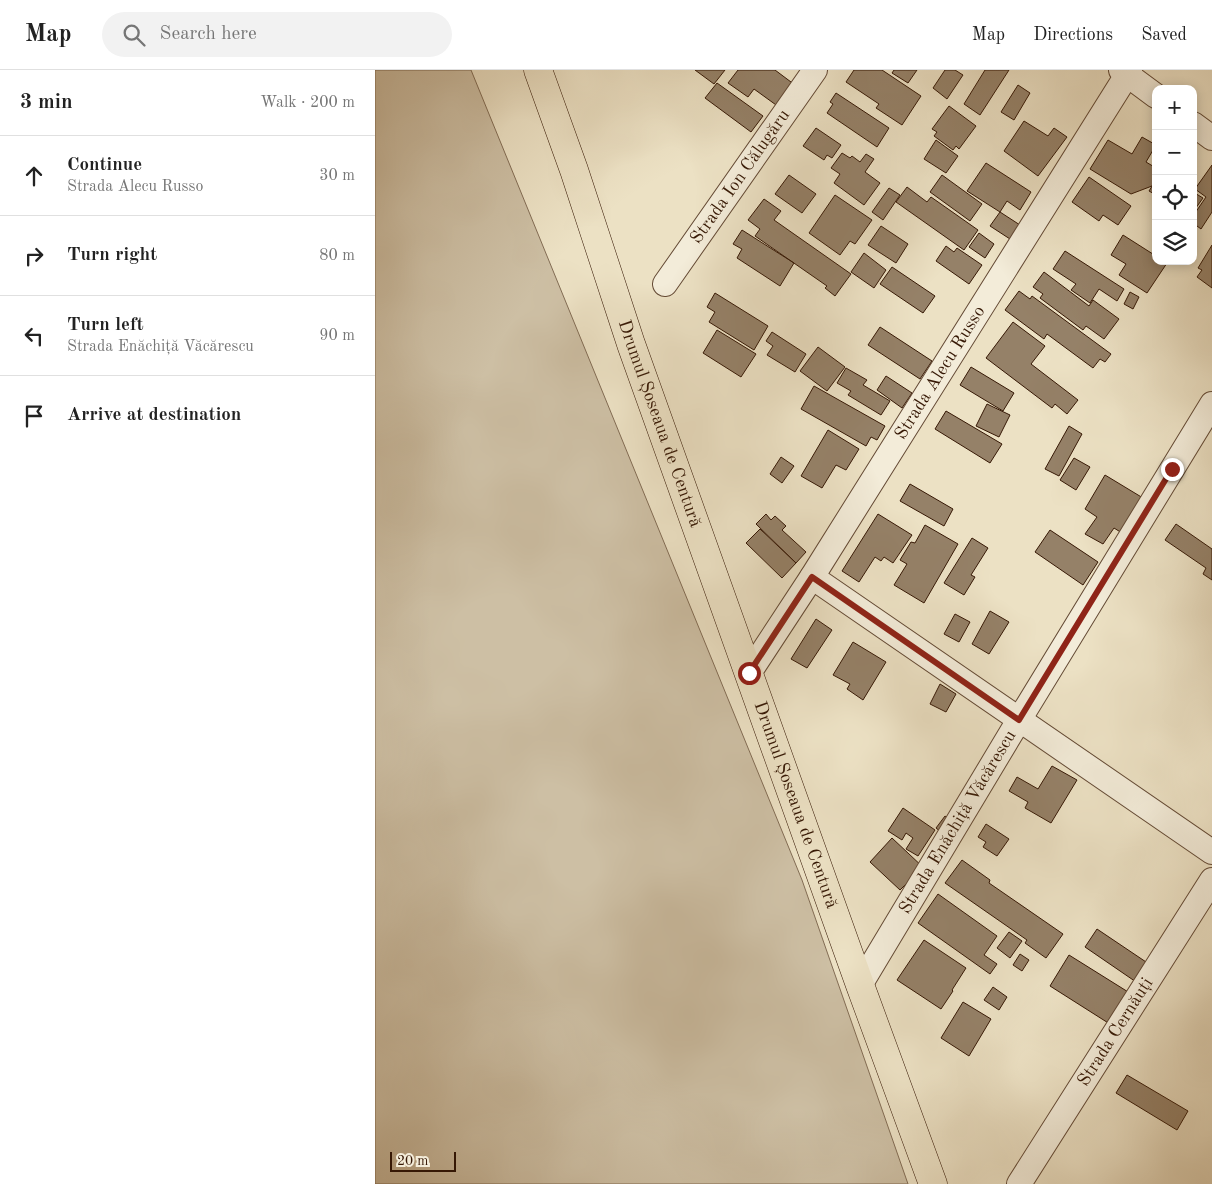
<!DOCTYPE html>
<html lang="en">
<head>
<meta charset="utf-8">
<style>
	:root { --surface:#fff; --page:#f2f2f2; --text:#222; --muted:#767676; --line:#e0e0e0 }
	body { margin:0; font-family:"Old Standard TT",serif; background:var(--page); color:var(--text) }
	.controls { position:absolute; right:15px; top:15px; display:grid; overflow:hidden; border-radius:10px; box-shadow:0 2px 12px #0003 }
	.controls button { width:45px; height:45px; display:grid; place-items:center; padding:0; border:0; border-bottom:1px solid var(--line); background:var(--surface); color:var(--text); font:25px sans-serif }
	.scale { position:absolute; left:15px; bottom:12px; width:66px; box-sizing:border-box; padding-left:5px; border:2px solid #361805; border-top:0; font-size:14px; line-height:18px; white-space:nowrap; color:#361805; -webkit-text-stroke:4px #f3ecd9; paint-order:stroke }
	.stop { position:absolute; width:15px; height:15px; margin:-11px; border:4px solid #8f2418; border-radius:50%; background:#fff }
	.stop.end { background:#8f2418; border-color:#fff; box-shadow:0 1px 5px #0008 }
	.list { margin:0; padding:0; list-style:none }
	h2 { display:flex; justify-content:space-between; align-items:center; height:65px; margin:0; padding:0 20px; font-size:21px }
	h2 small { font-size:16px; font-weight:400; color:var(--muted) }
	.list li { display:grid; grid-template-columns:32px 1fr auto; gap:15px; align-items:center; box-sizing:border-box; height:80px; padding:0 20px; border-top:1px solid var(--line) }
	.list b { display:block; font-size:19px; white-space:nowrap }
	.list p { margin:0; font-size:16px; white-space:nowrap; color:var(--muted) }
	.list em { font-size:16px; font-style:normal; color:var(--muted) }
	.icon { flex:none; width:28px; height:28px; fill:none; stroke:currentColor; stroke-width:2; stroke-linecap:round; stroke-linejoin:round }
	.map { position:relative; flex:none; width:837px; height:1114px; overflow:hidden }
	header { display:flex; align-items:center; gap:30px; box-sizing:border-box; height:70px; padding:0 25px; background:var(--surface); border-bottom:1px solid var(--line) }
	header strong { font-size:24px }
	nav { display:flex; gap:28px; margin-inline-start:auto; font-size:18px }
	.search { width:350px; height:45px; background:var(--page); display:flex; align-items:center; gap:12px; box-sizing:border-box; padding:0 18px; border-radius:28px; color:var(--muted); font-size:19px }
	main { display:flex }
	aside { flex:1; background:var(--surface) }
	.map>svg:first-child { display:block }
	.green { fill:#cdbfa4; stroke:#826c54 }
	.building { fill:#958168; stroke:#361805 }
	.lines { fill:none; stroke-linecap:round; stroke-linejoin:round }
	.minor-casing { stroke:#644a35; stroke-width:26 }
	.trunk-casing { stroke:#361805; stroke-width:29 }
	.minor { stroke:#f3ecd9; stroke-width:24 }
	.trunk { stroke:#ece1c4; stroke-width:28 }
	.route { stroke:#8f2418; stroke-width:6 }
	.labels { text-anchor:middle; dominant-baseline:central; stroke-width:5; stroke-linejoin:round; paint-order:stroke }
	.street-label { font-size:18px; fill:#361805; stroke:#f3ecd9 }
</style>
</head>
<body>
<header>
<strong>Map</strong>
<div class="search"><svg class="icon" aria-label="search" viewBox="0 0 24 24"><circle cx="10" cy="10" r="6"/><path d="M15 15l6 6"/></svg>Search here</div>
<nav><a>Map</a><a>Directions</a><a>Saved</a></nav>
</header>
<main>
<aside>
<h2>3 min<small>Walk · 200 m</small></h2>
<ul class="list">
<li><svg class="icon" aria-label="ahead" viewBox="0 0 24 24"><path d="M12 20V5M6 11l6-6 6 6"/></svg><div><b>Continue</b><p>Strada Alecu Russo</p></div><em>30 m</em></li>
<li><svg class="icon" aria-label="right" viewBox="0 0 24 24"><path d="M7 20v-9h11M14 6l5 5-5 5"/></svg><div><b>Turn right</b></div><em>80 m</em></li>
<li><svg class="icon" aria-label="left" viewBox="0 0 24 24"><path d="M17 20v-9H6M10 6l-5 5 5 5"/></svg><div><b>Turn left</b><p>Strada Enăchiță Văcărescu</p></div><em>90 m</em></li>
<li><svg class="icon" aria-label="arrive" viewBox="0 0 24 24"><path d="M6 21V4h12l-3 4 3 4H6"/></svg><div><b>Arrive at destination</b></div></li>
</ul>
</aside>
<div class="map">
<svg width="837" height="1114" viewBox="0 0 837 1114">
	<rect width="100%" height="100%" fill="#ece1c4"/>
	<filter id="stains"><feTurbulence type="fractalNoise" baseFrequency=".004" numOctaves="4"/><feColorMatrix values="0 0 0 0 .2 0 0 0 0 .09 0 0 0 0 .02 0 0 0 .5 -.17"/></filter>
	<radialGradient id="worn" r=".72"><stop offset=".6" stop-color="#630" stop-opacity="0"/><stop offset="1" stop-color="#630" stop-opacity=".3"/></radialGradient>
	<!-- green -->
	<path class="green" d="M0 0H96L427 810 533 1114H0Z"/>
	<!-- building -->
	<path class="building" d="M320 0H350L339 14Z
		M363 0H400L424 18 408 40 379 19 373 27 353 13Z
		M479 0H507L546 26 527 55 501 38 504 34 471 12Z
		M519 0H542L533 13 517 3Z
		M570 0H580L588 5 572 29 558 18Z
		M610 0H634L605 45 589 34Z
		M342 13 388 46 376 62 330 28Z
		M643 15 655 23 639 50 626 42Z
		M461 23 514 58 502 77 452 43 458 34 455 32Z
		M574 36 601 56 584 79 581 76 578 80 559 66 562 62 557 59Z
		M649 51 673 66 679 58 692 67 663 106 629 81Z
		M441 58 466 75 457 88 452 85 449 90 428 76Z
		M767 67 781 75 771 92 781 98V110L777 116 756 124 715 99 733 70 757 84Z
		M561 70 583 86 571 103 549 89Z
		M467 83 475 88 477 86 485 92 491 84 499 89 490 102 505 113 489 135 459 113 465 104 456 98Z
		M611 93 656 122 645 140 632 131 625 142 592 121Z
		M837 95V142L826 159 818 153V146L831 127 820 119Z
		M414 105 441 124 427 143 400 124Z
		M567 105 607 134 595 151 555 122Z
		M714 107 756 136 743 155 728 145 724 151 697 132Z
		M781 110V125L774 121Z
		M532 117 552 132 556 127 603 160 589 180 521 132Z
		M514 118 525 125 508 150 497 142Z
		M818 122 828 128 818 142Z
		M460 125 497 150 480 174 475 171 465 185 434 163Z
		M389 129 406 141 399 150 476 204 460 226 450 218 452 216 380 166 385 159 373 150Z
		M625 142 645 155 635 169 615 156Z
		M506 156 533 174 521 193 493 175Z
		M367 160 419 193 405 216 362 188 367 179 358 174Z
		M604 163 619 174 610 188 594 177Z
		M748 165 781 186V191H790L792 193 772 223 744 205 751 194 736 185Z
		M837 175V218L822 207 827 200 823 198Z
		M571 176 579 182 582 178 607 195 594 214 561 191Z
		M690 181 749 219 742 231 724 219 715 233 696 220 701 214 678 199Z
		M489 183 511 200 499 218 476 202Z
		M517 197 560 226 548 243 505 214Z
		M669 202 714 236 718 230 744 249 729 269 711 256 708 260 665 228 668 224 658 217Z
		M644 221 655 229 657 226 736 284 730 292 725 289 718 298 672 264 669 269 630 240Z
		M755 222 764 227 758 239 749 234Z
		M340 223 393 256 379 280 334 252 340 242 332 237Z
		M638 252 670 276 656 294 703 330 692 344 680 334 677 338 611 288Z
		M505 257 557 291 545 309 493 275Z
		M342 260 381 284 366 307 328 283Z
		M397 262 431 284 420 302 392 285 398 276 391 271Z
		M443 277 470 297 452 321 425 301Z
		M596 297 639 323 628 341 585 315Z
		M471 298 492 310 488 315 515 331 506 345 473 325 476 321 462 313Z
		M511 306 537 323 527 338 502 320Z
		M439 316 510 356 502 370 496 367 491 376 426 339Z
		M612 334 635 345 624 367 601 356Z
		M571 341 627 374 615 393 560 359Z
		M694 356 707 364 684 406 670 399Z
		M453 360 484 379 471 400 461 395 447 418 426 406Z
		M406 387 419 396 407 413 395 404Z
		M699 388 715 397 701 420 685 410Z
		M730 405 768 428 747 463 739 458 728 474 710 464 722 447 710 439Z
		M535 414 578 439 569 456 525 431Z
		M391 444 396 450 400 446 411 456 407 460 431 482 421 493 381 454Z
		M503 444 537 465 518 493 509 487 506 491 500 487 484 512 467 501Z
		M801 454 837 479V510L828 504 831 498 790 470Z
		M550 455 583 474 549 533 519 515 532 494 525 490 536 472 540 473Z
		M385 459 421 493 407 508 371 473Z
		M675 460 723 492 708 515 660 482Z
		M597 468 613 478 596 505 600 507 589 525 569 513Z
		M615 541 634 552 614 584 597 574Z
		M580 544 595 552 584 572 569 564Z
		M441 549 457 560 432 598 416 589Z
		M478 572 511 592 488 630 472 619 475 614 458 605Z
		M565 614 581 624 571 642 555 634Z
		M677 696 702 710 676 753 650 738 653 732 634 721 642 707 663 719Z
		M528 738 560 760 543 786 531 779 538 768 531 763 527 770 513 761Z
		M570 746 581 754 571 766 561 758Z
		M611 754 634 769 622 786 608 777 611 772 603 767Z
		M517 768 550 799 541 804 525 820 495 792Z
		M587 790 615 810 614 813 688 864 671 888 650 873 652 870 570 813Z
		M563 824 622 866 609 885 622 894 615 904 543 853Z
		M722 859 777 896 764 914 710 877Z
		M634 862 647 871 635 888 622 878Z
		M549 870 591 898 577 920 578 921 566 939 522 910Z
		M645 884 654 890 647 901 638 895Z
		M694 885 758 925 738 956 675 916Z
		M618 917 632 927 624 940 609 930Z
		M588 932 616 949 594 986 566 968Z
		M752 1005 813 1041 802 1060 741 1023Z"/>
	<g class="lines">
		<defs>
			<g id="minor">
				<path d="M746 0 781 26"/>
				<path d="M818 54 837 68"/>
				<path id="s1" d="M290 214 440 0"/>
				<path d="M437 507 837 782"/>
				<path id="s2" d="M374 603 437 507 755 0"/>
				<path id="s3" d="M485 915 644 650 837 334"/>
				<path id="s4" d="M644 1114 837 810"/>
			</g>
			<g id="trunk">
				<path id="s5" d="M163 0 199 100 256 274 485 915 558 1114"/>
			</g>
		</defs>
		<!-- minor casing -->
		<use href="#minor" class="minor-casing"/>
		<!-- trunk casing -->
		<use href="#trunk" class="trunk-casing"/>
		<!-- minor -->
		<use href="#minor" class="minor"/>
		<!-- trunk -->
		<use href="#trunk" class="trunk"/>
	</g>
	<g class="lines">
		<!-- route -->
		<path class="route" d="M374 603 437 507 644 650 797 399"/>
	</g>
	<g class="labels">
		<!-- street labels -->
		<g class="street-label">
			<text stroke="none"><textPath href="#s1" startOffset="131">Strada Ion Călugăru</textPath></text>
			<text stroke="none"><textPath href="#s2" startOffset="356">Strada Alecu Russo</textPath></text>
			<text stroke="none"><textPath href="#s5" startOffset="374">Drumul Șoseaua de Centură</textPath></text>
			<text stroke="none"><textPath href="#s5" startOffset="779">Drumul Șoseaua de Centură</textPath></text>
			<text stroke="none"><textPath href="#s3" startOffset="190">Strada Enăchiță Văcărescu</textPath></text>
			<text stroke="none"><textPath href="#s4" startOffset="180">Strada Cernăuți</textPath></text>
		</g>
	</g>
	<rect width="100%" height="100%" filter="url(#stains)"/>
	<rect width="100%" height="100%" fill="url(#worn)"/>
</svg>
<div class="controls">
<button>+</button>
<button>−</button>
<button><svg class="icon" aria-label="locate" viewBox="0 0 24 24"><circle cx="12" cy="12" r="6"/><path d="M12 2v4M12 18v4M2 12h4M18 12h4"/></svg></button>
<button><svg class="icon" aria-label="layers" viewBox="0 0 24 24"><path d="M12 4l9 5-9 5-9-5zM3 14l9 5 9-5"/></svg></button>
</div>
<div class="scale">20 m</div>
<div class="stop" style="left:374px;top:603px"></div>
<div class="stop end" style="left:797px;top:399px"></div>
</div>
</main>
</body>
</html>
